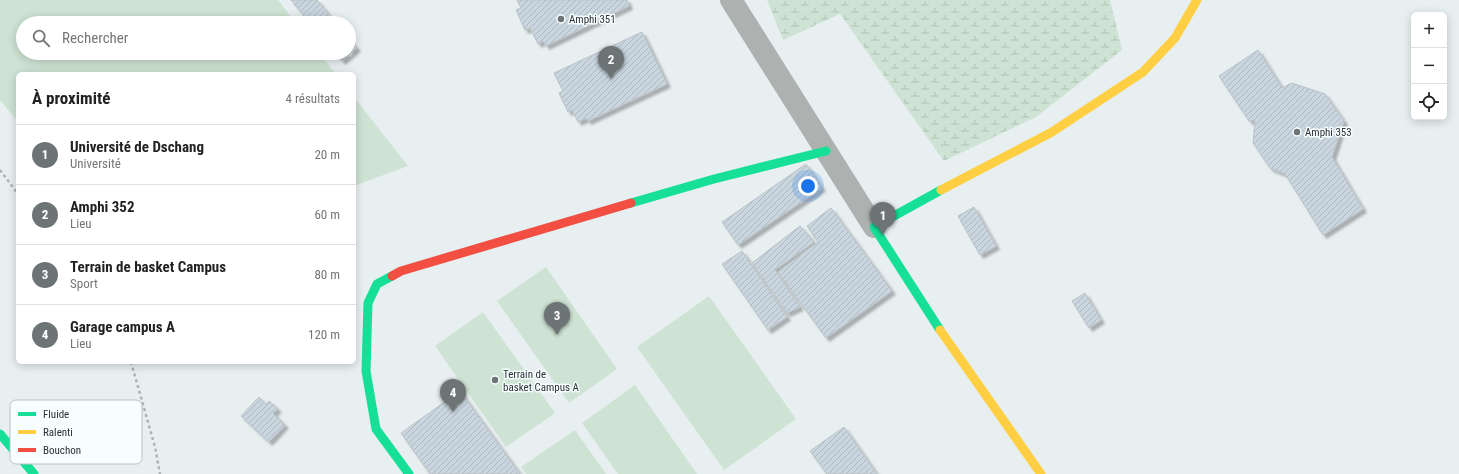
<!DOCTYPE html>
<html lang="fr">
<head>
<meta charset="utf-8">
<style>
	:root { --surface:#fff; --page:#f2f2f2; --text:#222; --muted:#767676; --line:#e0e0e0; --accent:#6d7476 }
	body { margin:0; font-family:"Roboto Condensed",sans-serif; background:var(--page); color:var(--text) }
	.controls { position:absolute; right:12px; top:12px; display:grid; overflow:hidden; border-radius:6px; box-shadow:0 2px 10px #0003 }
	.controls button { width:36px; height:36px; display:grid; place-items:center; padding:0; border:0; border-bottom:1px solid var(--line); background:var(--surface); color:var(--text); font:20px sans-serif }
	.you { position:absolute; left:808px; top:186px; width:14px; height:14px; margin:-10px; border:3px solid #fff; border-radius:50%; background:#1a73e8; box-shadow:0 0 0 6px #1a73e833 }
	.badge { display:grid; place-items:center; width:26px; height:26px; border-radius:50%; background:var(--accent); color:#fff; font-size:13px; font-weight:700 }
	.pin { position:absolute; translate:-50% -33px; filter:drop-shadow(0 1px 2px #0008) }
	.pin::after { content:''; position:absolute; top:21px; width:14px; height:12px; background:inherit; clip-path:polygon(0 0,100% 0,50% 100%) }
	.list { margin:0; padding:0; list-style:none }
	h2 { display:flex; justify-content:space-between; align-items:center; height:52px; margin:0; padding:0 16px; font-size:17px }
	h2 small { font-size:13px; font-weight:400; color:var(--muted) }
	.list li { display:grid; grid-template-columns:26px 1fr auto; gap:12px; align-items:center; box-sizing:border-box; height:60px; padding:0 16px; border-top:1px solid var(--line) }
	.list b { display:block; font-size:15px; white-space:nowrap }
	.list p { margin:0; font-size:13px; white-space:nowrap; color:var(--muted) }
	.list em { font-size:13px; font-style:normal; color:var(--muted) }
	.icon { flex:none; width:22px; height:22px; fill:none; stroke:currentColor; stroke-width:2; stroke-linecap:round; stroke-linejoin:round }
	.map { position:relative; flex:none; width:1459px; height:474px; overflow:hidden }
	.search { position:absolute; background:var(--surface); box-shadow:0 2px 10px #0003; left:16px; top:16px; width:340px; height:44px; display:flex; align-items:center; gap:10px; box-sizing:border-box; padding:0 14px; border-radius:22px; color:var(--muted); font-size:15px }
	.panel { position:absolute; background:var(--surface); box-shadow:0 2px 10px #0003; left:16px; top:72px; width:340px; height:292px; border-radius:6px }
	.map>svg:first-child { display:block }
	.wetland { fill:url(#wetland-marsh) }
	.pitch { fill:#cee3d3 }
	.building { fill:url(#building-hatch); stroke:#bcc1c4; filter:url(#shadow) }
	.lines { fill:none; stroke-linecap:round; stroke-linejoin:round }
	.path { stroke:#aeb2b2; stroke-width:2.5; stroke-dasharray:3 3; stroke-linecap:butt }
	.street { stroke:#adb1b0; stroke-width:22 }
	.fast { stroke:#16e098; stroke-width:9 }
	.slow { stroke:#ffcf43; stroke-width:9 }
	.jam { stroke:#f24e42; stroke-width:9 }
	.poi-dot { fill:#6d7476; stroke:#f7feff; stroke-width:1.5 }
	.labels { text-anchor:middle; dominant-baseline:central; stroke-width:3; stroke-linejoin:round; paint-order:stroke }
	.poi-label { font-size:11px; fill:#2c3233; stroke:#f7feff; text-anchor:start }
	.key { fill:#f7feff; stroke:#bac1c2; stroke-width:1 }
	.key-label { font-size:11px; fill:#2c3233 }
</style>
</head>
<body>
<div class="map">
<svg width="1459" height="474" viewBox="0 0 1459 474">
	<defs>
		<pattern id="wetland-marsh" width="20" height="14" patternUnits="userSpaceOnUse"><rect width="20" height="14" fill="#cee3d3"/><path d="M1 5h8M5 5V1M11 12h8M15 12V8" fill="none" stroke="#b1c3b6"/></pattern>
		<pattern id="building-hatch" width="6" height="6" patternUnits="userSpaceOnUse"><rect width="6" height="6" fill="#c9d6df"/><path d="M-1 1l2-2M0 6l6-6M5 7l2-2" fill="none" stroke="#adb8c0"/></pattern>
		<filter id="shadow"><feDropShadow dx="3.5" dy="3.5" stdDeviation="1" flood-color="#0004"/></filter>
	</defs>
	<rect width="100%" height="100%" fill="#e7eff1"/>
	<!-- wetland -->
	<path class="wetland" d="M767 0H1110L1122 50 1036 117 944 161 840 14 783 40Z"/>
	<!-- pitch -->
	<path class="pitch" d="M0 0H278L296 23H23V53H319L336 74H18V122L0 100Z
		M354 97 408 166 354 186Z
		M546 267 617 369 569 403 497 301Z
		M709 296 796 419 724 470 637 347Z
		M483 312 555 413 506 447 435 346Z
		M635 385 697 474H618L582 423Z
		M575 430 606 474H526L521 467Z"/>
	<!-- building -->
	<path class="building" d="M291 0H317L336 23H310Z
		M517 0H627L629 6 546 46 543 41 538 44 530 28 525 30 516 10 521 8Z
		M642 32 667 84 588 121 586 118 578 122 572 110 568 112 559 93 563 91 554 73Z
		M349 39 357 48 342 61 335 53H349Z
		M1258 50 1282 88 1292 83 1325 94 1344 121 1332 157 1363 209 1323 235 1285 174 1270 168 1253 143 1255 120 1249 121 1219 76Z
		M806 164 822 188 738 245 722 222Z
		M974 207 996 246 980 255 958 216Z
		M831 208 892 291 826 338 778 272 818 242 807 226Z
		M800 226 814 242 775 270 800 307 787 313 752 263Z
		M742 251 787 317 768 330 722 264Z
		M1085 293 1101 320 1089 328 1072 301Z
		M460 391 520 474H430L401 433Z
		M259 397 266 405 269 401 278 409 273 413 285 425 269 442 241 416Z
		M844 427 877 474H827L810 451Z"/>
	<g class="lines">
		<!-- path -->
		<path class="path" d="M0 170 18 194
			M131 362 155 447 160 474"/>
		<!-- street -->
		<path class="street" d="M731 0 874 227"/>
		<!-- fast -->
		<path class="fast" d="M631 203 714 179 826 151
			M392 276 377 284 368 303 366 371 376 429 409 474
			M940 330 874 227 941 190
			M0 434 34 474"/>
		<!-- slow -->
		<path class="slow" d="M941 190 1052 132 1143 72 1175 38 1197 0
			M940 330 1041 474"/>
		<!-- jam -->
		<path class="jam" d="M392 276 401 271 631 203"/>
	</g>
	<!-- markers -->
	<g class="poi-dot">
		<circle cx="561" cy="19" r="4"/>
		<circle cx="1297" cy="132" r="4"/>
		<circle cx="495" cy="380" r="4"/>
	</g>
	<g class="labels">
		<!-- poi labels -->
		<g class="poi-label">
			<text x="569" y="19">Amphi 351</text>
			<text x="1305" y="132">Amphi 353</text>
			<text x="503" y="374">Terrain de<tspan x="503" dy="13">basket Campus A</tspan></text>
		</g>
	</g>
	<!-- legend -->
	<rect x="10" y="400" width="132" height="64" rx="6" class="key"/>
	<rect x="18" y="412" width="18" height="4" fill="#16e098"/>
	<rect x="18" y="430" width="18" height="4" fill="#ffcf43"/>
	<rect x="18" y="448" width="18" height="4" fill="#f24e42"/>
	<g class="key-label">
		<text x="43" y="418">Fluide</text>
		<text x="43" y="436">Ralenti</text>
		<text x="43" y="454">Bouchon</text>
	</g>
</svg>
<div class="controls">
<button>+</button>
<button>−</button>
<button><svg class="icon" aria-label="locate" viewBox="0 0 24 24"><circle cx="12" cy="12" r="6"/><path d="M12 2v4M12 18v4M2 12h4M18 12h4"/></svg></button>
</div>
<div class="you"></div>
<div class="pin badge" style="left:883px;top:235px">1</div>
<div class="pin badge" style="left:611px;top:79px">2</div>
<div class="pin badge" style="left:557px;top:335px">3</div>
<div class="pin badge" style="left:453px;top:412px">4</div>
<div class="search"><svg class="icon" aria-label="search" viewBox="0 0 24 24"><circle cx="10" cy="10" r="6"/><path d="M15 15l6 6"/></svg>Rechercher</div>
<section class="panel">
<h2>À proximité<small>4 résultats</small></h2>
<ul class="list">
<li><span class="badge">1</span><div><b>Université de Dschang</b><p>Université</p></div><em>20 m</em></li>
<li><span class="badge">2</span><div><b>Amphi 352</b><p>Lieu</p></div><em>60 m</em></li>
<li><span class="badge">3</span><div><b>Terrain de basket Campus</b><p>Sport</p></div><em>80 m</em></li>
<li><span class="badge">4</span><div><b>Garage campus A</b><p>Lieu</p></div><em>120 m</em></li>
</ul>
</section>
</div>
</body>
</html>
